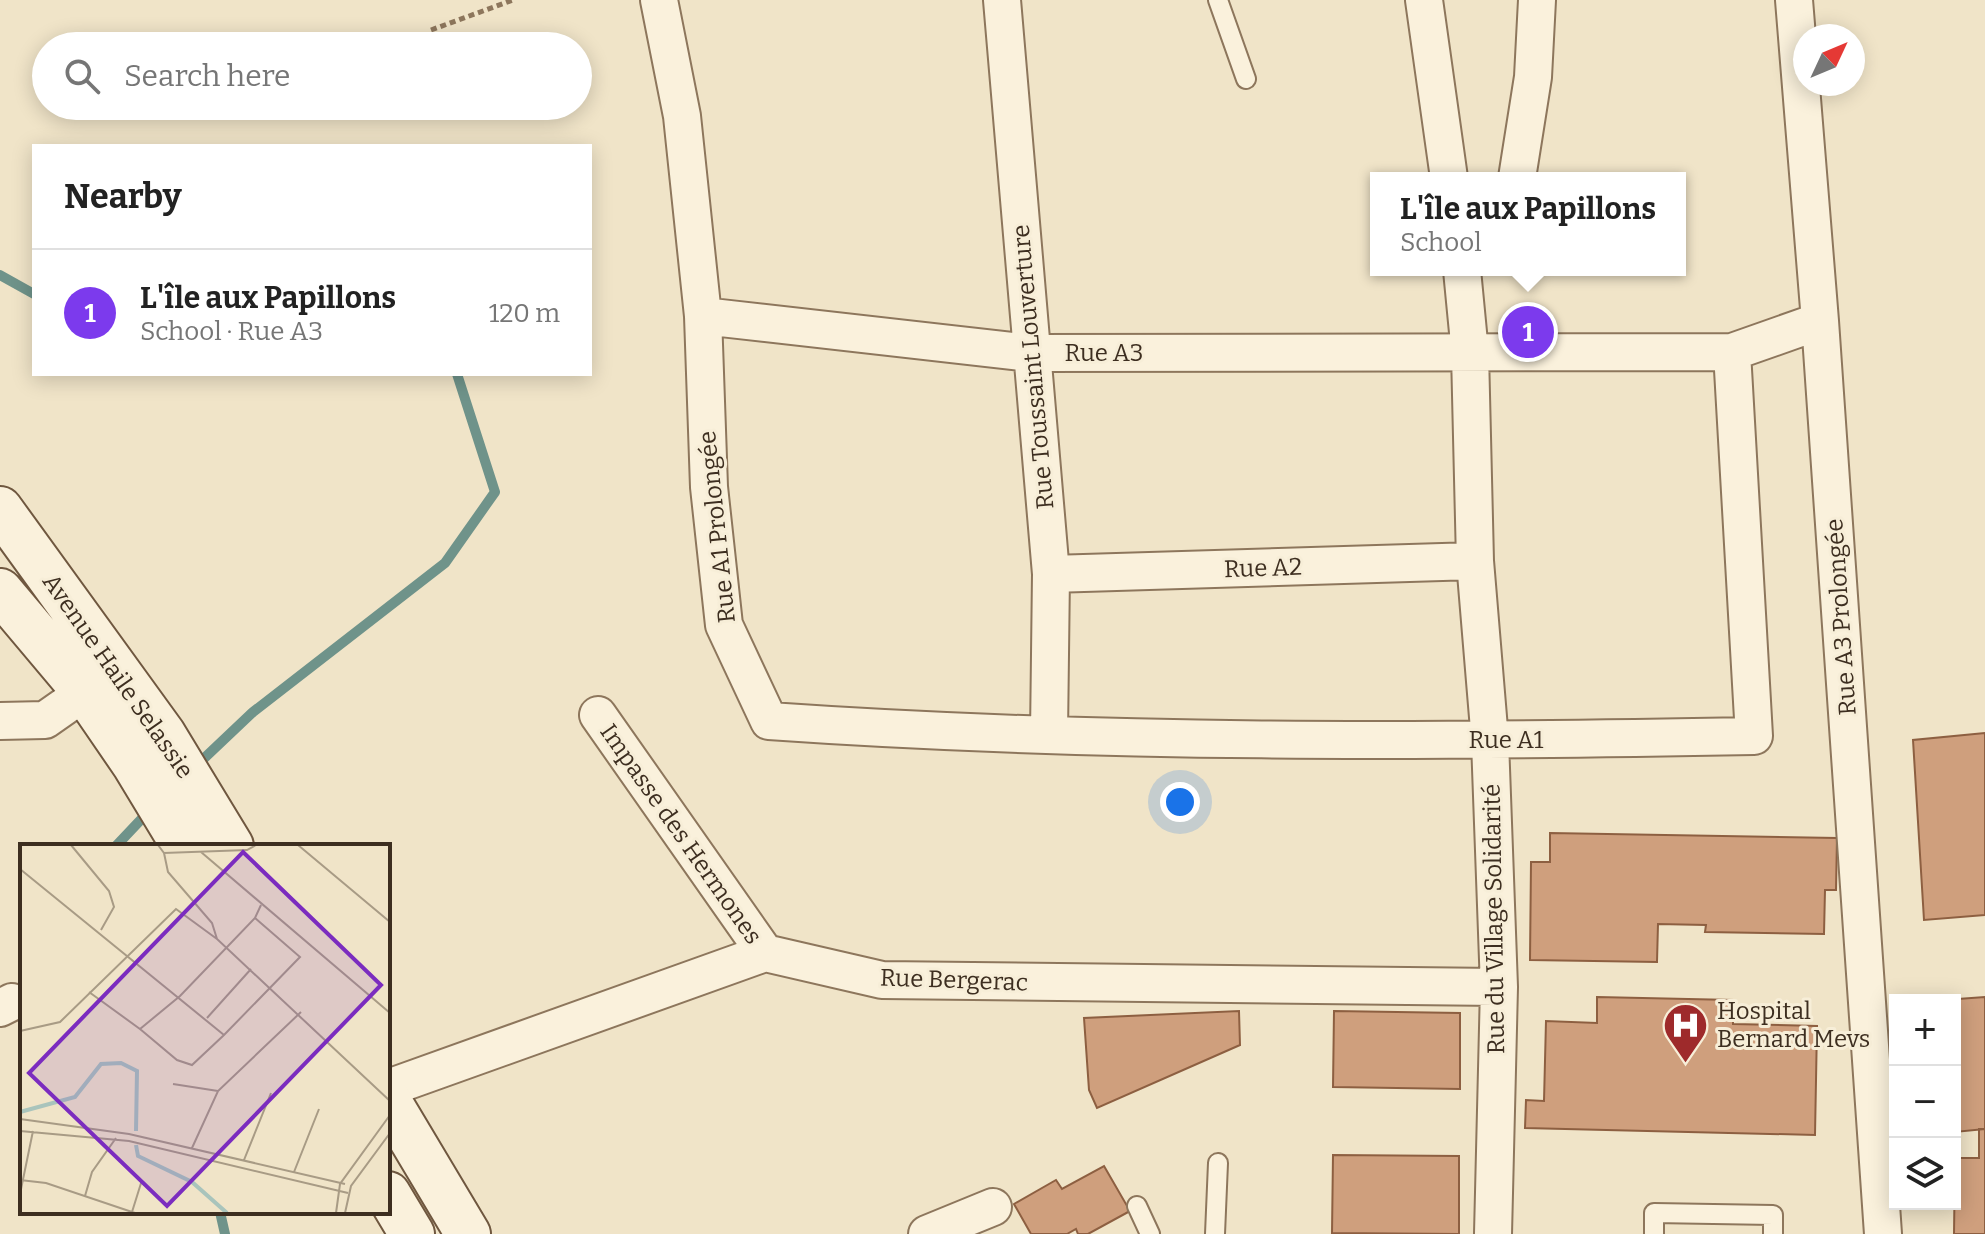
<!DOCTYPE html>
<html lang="en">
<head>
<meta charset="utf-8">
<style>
	:root { --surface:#fff; --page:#f2f2f2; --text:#222; --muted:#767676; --line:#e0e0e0; --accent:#7c3aed }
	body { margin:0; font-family:Bitter,serif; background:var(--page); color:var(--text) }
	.controls { position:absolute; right:24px; bottom:24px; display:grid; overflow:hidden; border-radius:0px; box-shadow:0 4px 20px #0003 }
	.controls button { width:72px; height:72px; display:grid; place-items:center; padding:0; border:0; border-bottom:2px solid var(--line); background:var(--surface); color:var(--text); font:40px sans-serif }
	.compass { position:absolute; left:1793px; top:24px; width:72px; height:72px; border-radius:50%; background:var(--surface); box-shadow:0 4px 20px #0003; rotate:46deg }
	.you { position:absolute; left:1180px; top:802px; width:28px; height:28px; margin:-20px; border:6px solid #fff; border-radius:50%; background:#1a73e8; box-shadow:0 0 0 12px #1a73e833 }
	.badge { display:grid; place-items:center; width:52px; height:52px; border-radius:50%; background:var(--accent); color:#fff; font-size:26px; font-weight:700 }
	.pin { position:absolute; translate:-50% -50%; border:4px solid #fff; box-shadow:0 2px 8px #0006 }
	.popup { position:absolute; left:1370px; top:172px; width:316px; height:104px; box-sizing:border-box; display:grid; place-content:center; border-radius:0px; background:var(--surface); filter:drop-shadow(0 2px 6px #0005); font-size:26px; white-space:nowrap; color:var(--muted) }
	.popup b { font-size:30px; color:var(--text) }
	.popup::after { content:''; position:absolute; left:50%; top:100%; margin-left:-16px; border:16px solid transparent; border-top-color:var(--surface) }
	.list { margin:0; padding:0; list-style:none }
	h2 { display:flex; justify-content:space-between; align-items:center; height:104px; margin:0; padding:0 32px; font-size:34px }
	h2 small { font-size:26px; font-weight:400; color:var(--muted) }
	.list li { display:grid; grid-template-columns:52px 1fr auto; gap:24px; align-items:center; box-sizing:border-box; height:128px; padding:0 32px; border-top:2px solid var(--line) }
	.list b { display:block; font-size:30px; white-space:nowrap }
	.list p { margin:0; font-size:26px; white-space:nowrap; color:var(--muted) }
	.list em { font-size:26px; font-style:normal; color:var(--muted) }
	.icon { flex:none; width:44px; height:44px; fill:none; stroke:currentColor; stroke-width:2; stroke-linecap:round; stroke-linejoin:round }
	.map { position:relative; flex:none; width:1985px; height:1234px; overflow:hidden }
	.search { position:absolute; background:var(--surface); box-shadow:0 4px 20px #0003; left:32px; top:32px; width:560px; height:88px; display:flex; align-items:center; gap:20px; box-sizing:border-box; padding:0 28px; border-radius:44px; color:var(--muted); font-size:30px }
	.panel { position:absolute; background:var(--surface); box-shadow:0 4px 20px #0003; left:32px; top:144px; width:560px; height:232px; border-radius:0px }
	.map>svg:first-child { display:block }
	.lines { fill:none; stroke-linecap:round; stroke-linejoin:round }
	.stream { stroke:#6f938a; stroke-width:10 }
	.building { fill:#cf9f7d; stroke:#8d5f41; stroke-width:2 }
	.lane-casing { stroke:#8d765c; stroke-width:22 }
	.street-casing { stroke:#8d765c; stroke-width:40 }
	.secondary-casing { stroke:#6f573f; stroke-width:48 }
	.path { stroke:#8d765c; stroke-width:5; stroke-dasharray:6 4; stroke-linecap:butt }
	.lane { stroke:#faf1dc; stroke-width:18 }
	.street { stroke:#faf1dc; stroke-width:36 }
	.secondary { stroke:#faf1dc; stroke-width:44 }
	.labels { text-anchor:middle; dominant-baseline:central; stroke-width:6; stroke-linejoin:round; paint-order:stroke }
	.street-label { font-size:24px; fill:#3d2e20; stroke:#f7eed8 }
	.poi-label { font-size:24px; fill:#3d2e20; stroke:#f7eed8; text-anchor:start }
	.inset-river { fill:none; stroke:#a9c4bc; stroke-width:4 }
	.inset-road { fill:none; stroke:#a89b85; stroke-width:2 }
	.view { fill:#7b2cbf; fill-opacity:0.15; stroke:#7b2cbf; stroke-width:4 }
	.inset-edge { fill:none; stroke:#3d2e20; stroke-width:4 }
</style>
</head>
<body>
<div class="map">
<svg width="1985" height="1234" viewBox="0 0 1985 1234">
	<rect width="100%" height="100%" fill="#f0e4c8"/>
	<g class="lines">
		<!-- stream -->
		<path class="stream" d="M0 275 34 294
			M196 766 253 712 445 563 495 492 457 374
			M116 846 150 810
			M220 1212 225 1234"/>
	</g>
	<!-- building -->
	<path class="building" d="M1985 733V915L1924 920 1913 740Z
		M1550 833 1837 838 1836 890H1825L1824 934 1705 932 1706 925 1658 924 1657 962 1530 960 1531 862H1550Z
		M1597 997 1733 1000V1024L1817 1026 1815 1135 1525 1128 1526 1100 1544 1101 1546 1021 1597 1023Z
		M1985 997V1129L1955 1132V1000H1944Z
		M1239 1011 1240 1045 1097 1108 1089 1090 1084 1018Z
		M1334 1011 1460 1013V1089L1333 1087Z
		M1979 1129H1985V1234H1954L1955 1158H1979Z
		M1333 1155 1459 1156V1234L1332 1233Z
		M1104 1166 1130 1211 1088 1234H1078L1076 1229 1067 1234H1031L1014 1204 1056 1180 1062 1189Z"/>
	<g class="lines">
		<defs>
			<path id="lane" d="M1218 0 1246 79
				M1137 1206 1150 1234
				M1215 1234 1218 1163
				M1654 1234V1213L1773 1215V1234"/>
			<path id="street" d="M659 0 682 116 703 316 1031 353 1732 352 1820 321
				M1002 0 1051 574 1049 734
				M1424 0 1449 178
				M1794 0 1820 321 1883 1234
				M1517 178 1533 77 1537 0
				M1462 270 1470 353 1475 561 1490 741 1499 987 1493 1234
				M703 316 709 487 724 625 769 721C1097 744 1426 742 1754 736L1732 352
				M1051 574 1475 561
				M598 715 765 953
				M0 721 45 720 85 692
				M0 1008 12 1002
				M388 1088 765 953 882 980 1499 987
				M927 1234 993 1207"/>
			<path id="secondary" d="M0 509 163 734 231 846
				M0 591 85 692 135 765 184 846
				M388 1100 468 1234
				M388 1194 412 1234"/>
		</defs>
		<!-- lane casing -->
		<use href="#lane" class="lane-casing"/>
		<!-- street casing -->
		<use href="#street" class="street-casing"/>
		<!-- secondary casing -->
		<use href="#secondary" class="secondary-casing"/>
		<!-- path -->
		<path class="path" d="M431 30 513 0"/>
		<!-- lane -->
		<use href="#lane" class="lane"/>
		<!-- street -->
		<use href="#street" class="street"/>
		<!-- secondary -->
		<use href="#secondary" class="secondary"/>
	</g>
	<!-- icons -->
	<defs>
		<symbol id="hospital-pin" viewBox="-11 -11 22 30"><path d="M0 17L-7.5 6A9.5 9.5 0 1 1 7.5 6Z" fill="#9e2a2b" stroke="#f7eed8"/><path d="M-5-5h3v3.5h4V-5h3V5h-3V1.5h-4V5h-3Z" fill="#fff"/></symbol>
	</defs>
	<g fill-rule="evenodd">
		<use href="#hospital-pin" x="1660" y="1000" width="51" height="69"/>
	</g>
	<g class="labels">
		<!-- street labels -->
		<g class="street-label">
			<text x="1104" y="353">Rue A3</text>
			<text transform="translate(1033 367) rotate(-95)">Rue Toussaint Louverture</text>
			<text transform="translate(717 527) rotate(-96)">Rue A1 Prolongée</text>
			<text transform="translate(1263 568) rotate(-2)">Rue A2</text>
			<text transform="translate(1841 617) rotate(-94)">Rue A3 Prolongée</text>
			<text transform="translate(118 676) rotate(55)">Avenue Haile Selassie</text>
			<text x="1506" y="740">Rue A1</text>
			<text transform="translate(681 834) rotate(55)">Impasse des Hermones</text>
			<text transform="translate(1494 919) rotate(-91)">Rue du Village Solidarité</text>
			<text transform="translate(954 980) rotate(2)">Rue Bergerac</text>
		</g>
		<!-- poi labels -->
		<g class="poi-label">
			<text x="1717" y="1011">Hospital<tspan x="1717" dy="28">Bernard Mevs</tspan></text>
		</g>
	</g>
	<!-- overview -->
	<g transform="translate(20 844)">
		<rect width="370" height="370" fill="#f0e4c8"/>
		<path class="inset-river" d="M0 268 55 253 81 220 101 219 117 227 116 287M116 301 118 312 172 338 207 369"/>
		<path class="inset-road" d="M51 1 89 47 94 63 81 86M138 1 144 9 227 6 236 1M278 1 370 78M181 8 370 169M144 9 148 28 192 79 197 95 370 257M0 25 204 191M69 148 120 185 160 152 235 74 241 61M187 174 231 125M120 185 157 216 172 221 204 191 280 113 235 74M0 187 40 178 156 65 197 95M153 240 198 247M0 275 109 290 325 340M0 287 109 297 328 349M172 304 198 247 281 168M224 316 251 249M274 328 299 265M0 336 26 339 115 369M0 350 13 287M65 352 72 328 96 294M112 368 122 336M316 369 320 340 370 271M325 369 331 342 370 289"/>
		<path class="view" d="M223 8 361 141 147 362 9 229Z"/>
		<rect width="370" height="370" class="inset-edge"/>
	</g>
</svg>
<div class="controls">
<button>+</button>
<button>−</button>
<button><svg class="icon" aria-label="layers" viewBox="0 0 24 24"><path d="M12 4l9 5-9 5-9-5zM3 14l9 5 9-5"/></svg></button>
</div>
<svg class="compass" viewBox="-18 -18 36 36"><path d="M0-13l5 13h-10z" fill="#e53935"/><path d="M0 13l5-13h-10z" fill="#767676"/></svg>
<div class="you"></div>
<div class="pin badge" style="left:1528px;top:332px">1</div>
<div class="popup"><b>L'île aux Papillons</b>School</div>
<div class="search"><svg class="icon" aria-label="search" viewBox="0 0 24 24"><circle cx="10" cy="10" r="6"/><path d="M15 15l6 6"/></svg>Search here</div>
<section class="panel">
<h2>Nearby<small></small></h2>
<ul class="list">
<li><span class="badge">1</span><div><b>L'île aux Papillons</b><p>School · Rue A3</p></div><em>120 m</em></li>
</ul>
</section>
</div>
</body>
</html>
